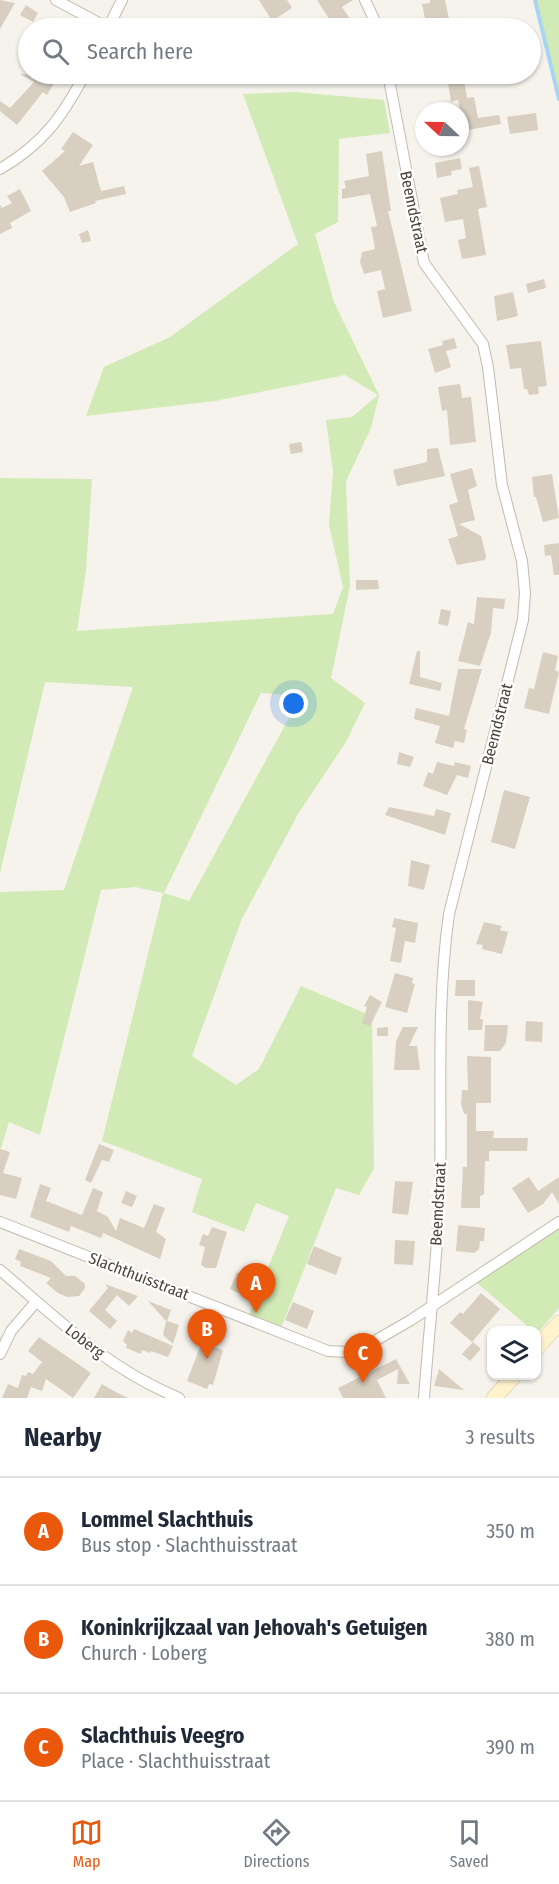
<!DOCTYPE html>
<html lang="en">
<head>
<meta charset="utf-8">
<style>
	:root { --surface:#fff; --page:#f2f2f3; --text:#1f2937; --muted:#747a83; --line:#e0e1e3; --accent:#ea580c }
	body { margin:0; font-family:"Fira Sans Condensed",sans-serif; background:var(--page); color:var(--text) }
	.controls { position:absolute; right:18px; bottom:18px; display:grid; overflow:hidden; border-radius:12px; box-shadow:0 2px 4px #0004 }
	.controls button { width:54px; height:54px; display:grid; place-items:center; padding:0; border:0; border-bottom:2px solid var(--line); background:var(--surface); color:var(--text); font:30px sans-serif }
	.compass { position:absolute; left:415px; top:102px; width:54px; height:54px; border-radius:50%; background:var(--surface); box-shadow:0 2px 4px #0004; rotate:292deg }
	.you { position:absolute; left:294px; top:704px; width:21px; height:21px; margin:-15px; border:4px solid #fff; border-radius:50%; background:#1a73e8; box-shadow:0 0 0 9px #1a73e833 }
	.badge { display:grid; place-items:center; width:39px; height:39px; border-radius:50%; background:var(--accent); color:#fff; font-size:20px; font-weight:700 }
	.pin { position:absolute; translate:-50% -50px; filter:drop-shadow(0 2px 3px #0008) }
	.pin::after { content:''; position:absolute; top:32px; width:21px; height:18px; background:inherit; clip-path:polygon(0 0,100% 0,50% 100%) }
	.list { margin:0; padding:0; list-style:none }
	h2 { display:flex; justify-content:space-between; align-items:center; height:78px; margin:0; padding:0 24px; font-size:26px }
	h2 small { font-size:20px; font-weight:400; color:var(--muted) }
	.list li { display:grid; grid-template-columns:39px 1fr auto; gap:18px; align-items:center; box-sizing:border-box; height:108px; padding:0 24px; border-top:2px solid var(--line) }
	.list b { display:block; font-size:22px; white-space:nowrap }
	.list p { margin:0; font-size:20px; white-space:nowrap; color:var(--muted) }
	.list em { font-size:20px; font-style:normal; color:var(--muted) }
	.icon { flex:none; width:33px; height:33px; fill:none; stroke:currentColor; stroke-width:2; stroke-linecap:round; stroke-linejoin:round }
	.map { position:relative; flex:none; width:559px; height:1398px; overflow:hidden }
	.search { position:absolute; background:var(--surface); box-shadow:0 2px 4px #0004; left:18px; right:18px; top:18px; height:66px; display:flex; align-items:center; gap:15px; box-sizing:border-box; padding:0 21px; border-radius:33px; color:var(--muted); font-size:22px }
	.sheet { height:402px; background:var(--surface) }
	nav { display:flex; justify-content:space-around; align-items:center; box-sizing:border-box; height:84px; border-top:2px solid var(--line); background:var(--surface); font-size:16px; color:var(--muted) }
	nav a { display:grid; justify-items:center; gap:3px }
	nav .on { color:var(--accent) }
	.map>svg:first-child { display:block }
	.green { fill:#d2eab5; fill-rule:evenodd }
	.lines { fill:none; stroke-linecap:round; stroke-linejoin:round }
	.stream { stroke:#a9d4f2; stroke-width:4 }
	.building { fill:#d8cfc1 }
	.street-casing { stroke:#c2bbae; stroke-width:12 }
	.secondary-casing { stroke:#d6c79b; stroke-width:16 }
	.street { stroke:#fff; stroke-width:10 }
	.secondary { stroke:#fff3cd; stroke-width:15 }
	.labels { text-anchor:middle; dominant-baseline:central; stroke-width:5; stroke-linejoin:round; paint-order:stroke }
	.street-label { font-size:16px; fill:#4b4439; stroke:#fff }
</style>
</head>
<body>
<div class="map">
<svg width="559" height="1398" viewBox="0 0 559 1398">
	<rect width="100%" height="100%" fill="#f6f3ec"/>
	<!-- green -->
	<path class="green" d="M535 0H559V99Z
		M295 92 384 100 390 133 339 139 338 222 315 234 334 302 379 395 371 428 346 481 350 586 331 678 365 703 346 742 298 814 241 921 192 1056 236 1085 259 1069 301 986 372 1016 374 1168 359 1195 336 1188 281 1328 249 1315 289 1216 256 1203 244 1232 192 1212 202 1179 102 1141 163 893 135 887 101 890 40 1135 9 1122 0 1151V892L64 890 133 687 45 682 0 873V478L92 479 86 570 77 631 333 614 343 587 329 525 333 472 326 420 352 417 378 395 345 375 215 401 86 416 104 367 170 337 298 244 243 94ZM261 693 301 696 189 901 164 893Z
		M559 1226V1308L537 1334 536 1330H532L476 1282Z"/>
	<g class="lines">
		<!-- stream -->
		<path class="stream" d="M535 0 559 99"/>
	</g>
	<!-- building -->
	<path class="building" d="M0 0 15 3 0 29Z
		M259 0H287L292 8 272 21Z
		M317 0H353L342 7 356 28H322L331 22Z
		M430 0H445L451 28H427L422 4 430 3Z
		M26 5 38 13 33 22 20 15Z
		M20 74H60L47 95 43 92 17 125 0 111V101L10 108 34 82Z
		M464 80 467 98 474 97 478 118 499 115 501 124 463 131 458 100 451 102 448 82Z
		M536 113 538 130 510 134 507 117Z
		M73 132 93 145 79 166 93 162 101 191 124 186 126 194 95 201 96 203 70 212 64 197 42 171 65 151 61 149Z
		M382 151 391 211H388L412 311 383 318 377 291 385 289 381 270 364 274 360 262 362 252 375 249 371 227 377 226 370 194 342 199V189L346 188 344 181 369 176 366 154Z
		M460 158 462 169 451 171 452 175 437 178 435 163Z
		M479 166 487 207 478 209 486 255 462 259 458 240 466 238 463 219 445 222 440 198 458 194 457 190 473 187 469 168Z
		M20 189 31 211 10 223 12 228 0 234V205L2 208 12 203 7 196Z
		M88 230 91 241 82 243 79 234Z
		M544 279 546 288 528 293 526 284Z
		M513 292 518 316 497 321 494 296Z
		M454 338 457 348 446 351 451 367 435 373 428 349 443 345 442 341Z
		M541 341 547 386 538 387 539 394 529 395 527 389H524L521 368 510 369 506 345Z
		M460 384 462 398 471 397 476 442 450 445 447 410 442 411 438 387Z
		M301 442 303 452 291 454 289 444Z
		M438 448 445 476 397 486 393 470 427 462V449Z
		M472 468 477 486 468 490 475 520 459 524 481 536 486 556 485 560 457 565 448 539 458 536 449 505 458 502 450 474Z
		M552 474 559 518 543 522 536 497H534L532 477Z
		M559 543V575H554L551 555 545 556 544 545Z
		M356 580H378L379 589 356 590Z
		M477 597 505 599 504 609 493 608 491 633 480 666 458 661 468 622 474 624Z
		M441 609 451 611 448 626 438 624Z
		M417 651H420V677L442 683 440 691 409 684Z
		M543 652 558 656 555 670 559 672 549 714 524 708 529 688 534 689Z
		M458 669H482L464 729 467 730 464 743 455 741 453 748 435 743 440 726 414 719 416 708 449 716Z
		M399 752 414 757 410 767 397 764Z
		M437 762 454 766 455 762 471 766 468 778 457 775 447 795 423 786 428 772 433 774Z
		M504 790 530 797 515 849 491 842Z
		M389 807 434 816 436 809 451 813 445 835 385 815Z
		M411 860 430 865 424 890 408 886Z
		M394 918 418 923 415 943 405 941 401 963 390 961 396 928 392 927Z
		M484 922 502 926 500 930 508 932 502 954 482 949 483 945 476 944Z
		M395 973 413 978 412 983 415 984 407 1013 385 1007Z
		M456 980H475V996H455Z
		M370 995 382 1002 370 1026 362 1023 367 1007 364 1006Z
		M468 1000 483 1002 480 1019H483L482 1030H468Z
		M526 1021 543 1022 542 1042 525 1041Z
		M485 1025H508L506 1043 500 1051H484Z
		M388 1027V1036H377V1028Z
		M403 1027H418L409 1046H417L420 1070H394L396 1041Z
		M467 1056 491 1057V1103H476V1131H494L493 1138H528L527 1151H489V1161H485L484 1194 480 1196V1208H461L463 1167H467V1114H464L461 1104 462 1090H468Z
		M99 1144 114 1150 109 1162 102 1160 91 1183 85 1180Z
		M0 1149 10 1152 3 1173 22 1178 16 1199 0 1195Z
		M529 1177 538 1191 559 1177V1204L552 1192 543 1204 528 1213 512 1188Z
		M395 1181 413 1182 408 1215 392 1213Z
		M40 1184 51 1188 46 1201 82 1215 93 1188 103 1192 97 1211 108 1217 116 1231 120 1218 144 1228 154 1204 165 1208 156 1232 166 1239 160 1259 103 1233 101 1238 71 1226 69 1232 30 1217Z
		M126 1191 137 1196 132 1207 121 1203Z
		M458 1225 485 1228 484 1241H480L479 1249 474 1253 456 1251Z
		M212 1227 227 1232 216 1268H206L201 1265 205 1247 199 1245 203 1234 208 1236Z
		M395 1240 415 1241 413 1265 394 1264Z
		M314 1246 342 1258 336 1275 307 1264Z
		M19 1249 51 1261 66 1276H75L85 1284V1288L79 1296 67 1297 58 1293 46 1283 51 1278 20 1266 21 1262 15 1259Z
		M237 1272 255 1283 249 1298 230 1289Z
		M105 1284 138 1296 129 1306 117 1295 105 1310 117 1321 110 1329 89 1311 108 1288Z
		M481 1293 500 1309 472 1342 450 1323 460 1312 463 1314Z
		M148 1301 171 1310 167 1321 179 1325 173 1344 163 1335 166 1321Z
		M293 1302 314 1311 307 1329 285 1320Z
		M134 1329 173 1346 168 1357 151 1351 150 1353 142 1350 141 1354 126 1348 127 1345 123 1341 128 1330 132 1333Z
		M39 1337 91 1373 73 1398 46 1379 42 1391 31 1387 27 1398H2L8 1384 18 1388 22 1375 26 1376 28 1372 33 1374 42 1362 28 1351Z
		M202 1342 223 1350 213 1385 209 1384 207 1389 187 1381Z
		M473 1342 481 1349 470 1361 462 1354Z
		M365 1358 372 1371 396 1359 410 1384H397L398 1369 377 1380 386 1398H343L338 1388 360 1377 353 1364Z
		M439 1369 464 1390 434 1386Z
		M102 1384 110 1389 128 1398H94Z"/>
	<g class="lines">
		<defs>
			<path id="street" d="M56 0 108 28 122 0
				M365 0 378 28
				M388 74 424 263 483 344 488 367 502 485 522 561 525 593 523 620 449 914C436 1006 442 1099 440 1192 437 1261 429 1330 424 1398
				M0 169C43 144 62 117 85 74
				M0 1222 328 1351 348 1352 366 1346 411 1320 559 1222
				M0 1270C59 1320 106 1368 179 1398
				M0 1354 11 1331 35 1303"/>
			<path id="secondary" d="M536 1349 559 1323
				M494 1398 514 1376"/>
		</defs>
		<!-- street casing -->
		<use href="#street" class="street-casing"/>
		<!-- secondary casing -->
		<use href="#secondary" class="secondary-casing"/>
		<!-- street -->
		<use href="#street" class="street"/>
		<!-- secondary -->
		<use href="#secondary" class="secondary"/>
	</g>
	<g class="labels">
		<!-- street labels -->
		<g class="street-label">
			<text transform="translate(414 212) rotate(78)">Beemdstraat</text>
			<text transform="translate(497 724) rotate(-76)">Beemdstraat</text>
			<text transform="translate(438 1204) rotate(-87)">Beemdstraat</text>
			<text transform="translate(139 1276) rotate(21)">Slachthuisstraat</text>
			<text transform="translate(85 1341) rotate(38)">Loberg</text>
		</g>
	</g>
</svg>
<div class="controls">
<button><svg class="icon" aria-label="layers" viewBox="0 0 24 24"><path d="M12 4l9 5-9 5-9-5zM3 14l9 5 9-5"/></svg></button>
</div>
<svg class="compass" viewBox="-18 -18 36 36"><path d="M0-13l5 13h-10z" fill="#e53935"/><path d="M0 13l5-13h-10z" fill="#747a83"/></svg>
<div class="you"></div>
<div class="pin badge" style="left:256px;top:1313px">A</div>
<div class="pin badge" style="left:207px;top:1359px">B</div>
<div class="pin badge" style="left:363px;top:1383px">C</div>
<div class="search"><svg class="icon" aria-label="search" viewBox="0 0 24 24"><circle cx="10" cy="10" r="6"/><path d="M15 15l6 6"/></svg>Search here</div>
</div>
<section class="sheet">
<h2>Nearby<small>3 results</small></h2>
<ul class="list">
<li><span class="badge">A</span><div><b>Lommel Slachthuis</b><p>Bus stop · Slachthuisstraat</p></div><em>350 m</em></li>
<li><span class="badge">B</span><div><b>Koninkrijkzaal van Jehovah's Getuigen</b><p>Church · Loberg</p></div><em>380 m</em></li>
<li><span class="badge">C</span><div><b>Slachthuis Veegro</b><p>Place · Slachthuisstraat</p></div><em>390 m</em></li>
</ul>
</section>
<nav>
<a class="on"><svg class="icon" aria-label="map" viewBox="0 0 24 24"><path d="M3 6l6-2 6 2 6-2v14l-6 2-6-2-6 2zM9 4v14M15 6v14"/></svg>Map</a>
<a><svg class="icon" aria-label="directions" viewBox="0 0 24 24"><path d="M12 3l9 9-9 9-9-9zM9 14v-3h6M13 9l2 2-2 2"/></svg>Directions</a>
<a><svg class="icon" aria-label="saved" viewBox="0 0 24 24"><path d="M7 4h10v16l-5-4-5 4z"/></svg>Saved</a>
</nav>
</body>
</html>
